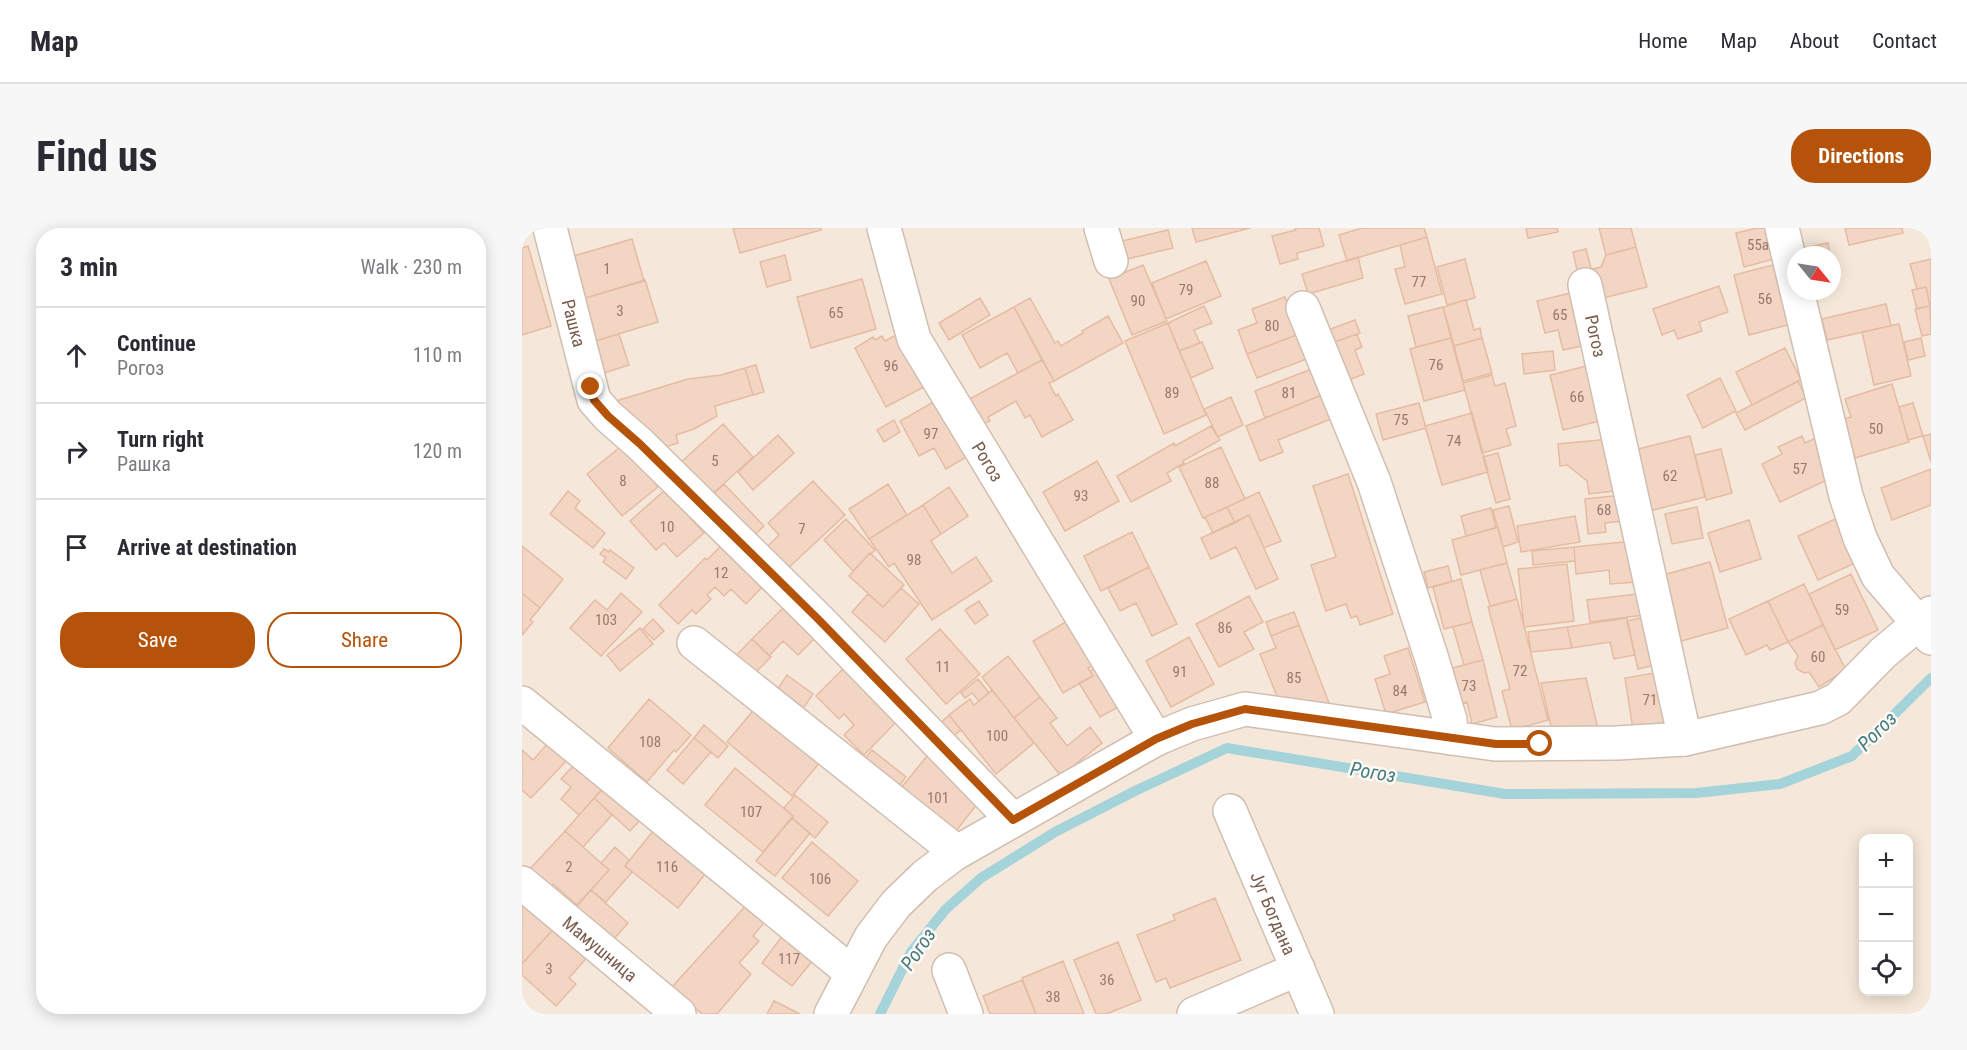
<!DOCTYPE html>
<html lang="en">
<head>
<meta charset="utf-8">
<style>
	:root { --surface:#fff; --page:#f7f7f7; --text:#2b2b33; --muted:#7c7c81; --line:#e1e1e2; --accent:#b45309 }
	body { margin:0; font-family:"Roboto Condensed",sans-serif; background:var(--page); color:var(--text) }
	.controls { position:absolute; right:18px; bottom:18px; display:grid; overflow:hidden; border-radius:12px; box-shadow:0 3px 15px #0003 }
	.controls button { width:54px; height:54px; display:grid; place-items:center; padding:0; border:0; border-bottom:2px solid var(--line); background:var(--surface); color:var(--text); font:30px sans-serif }
	.compass { position:absolute; left:1265px; top:18px; width:54px; height:54px; border-radius:50%; background:var(--surface); box-shadow:0 3px 15px #0003; rotate:120deg }
	.stop { position:absolute; width:18px; height:18px; margin:-14px; border:4px solid #b45309; border-radius:50%; background:#fff }
	.stop.end { background:#b45309; border-color:#fff; box-shadow:0 2px 6px #0008 }
	.list { margin:0; padding:0; list-style:none }
	h2 { display:flex; justify-content:space-between; align-items:center; height:78px; margin:0; padding:0 24px; font-size:26px }
	h2 small { font-size:20px; font-weight:400; color:var(--muted) }
	.list li { display:grid; grid-template-columns:39px 1fr auto; gap:18px; align-items:center; box-sizing:border-box; height:96px; padding:0 24px; border-top:2px solid var(--line) }
	.list b { display:block; font-size:22px; white-space:nowrap }
	.list p { margin:0; font-size:20px; white-space:nowrap; color:var(--muted) }
	.list em { font-size:20px; font-style:normal; color:var(--muted) }
	.actions { display:flex; gap:12px; padding:18px 24px }
	.actions a { flex:1; padding:14px 0; border:2px solid var(--accent); border-radius:24px; text-align:center; font-size:21px; color:var(--accent) }
	.actions .main { background:var(--accent); color:#fff }
	.icon { flex:none; width:33px; height:33px; fill:none; stroke:currentColor; stroke-width:2; stroke-linecap:round; stroke-linejoin:round }
	.map { position:relative; flex:none; width:1409px; height:786px; overflow:hidden; border-radius:24px }
	header { display:flex; align-items:center; gap:36px; box-sizing:border-box; height:84px; padding:0 30px; background:var(--surface); border-bottom:2px solid var(--line) }
	header strong { font-size:28px }
	nav { display:flex; gap:33px; margin-inline-start:auto; font-size:21px }
	.intro { display:flex; align-items:center; justify-content:space-between; box-sizing:border-box; height:144px; padding:0 36px }
	h1 { margin:0; font-size:42px }
	.button { padding:15px 27px; border-radius:24px; background:var(--accent); color:#fff; font-size:21px; font-weight:700 }
	main { display:flex; gap:36px; padding:0 36px }
	aside { flex:1; background:var(--surface); border-radius:24px; box-shadow:0 3px 15px #0003 }
	.map>svg:first-child { display:block }
	.residential { fill:#f5e8da; fill-rule:evenodd }
	.lines { fill:none; stroke-linecap:round; stroke-linejoin:round }
	.stream { stroke:#a5d3da; stroke-width:10 }
	.building { fill:#f3d5c3; stroke:#e6bba3; stroke-width:1.5 }
	.minor-casing { stroke:#d1beb0; stroke-width:36 }
	.minor { stroke:#fff; stroke-width:33 }
	.route { stroke:#b45309; stroke-width:8 }
	.labels { text-anchor:middle; dominant-baseline:central; stroke-width:5; stroke-linejoin:round; paint-order:stroke }
	.number-label { font-size:15px; fill:#987a6a }
	.street-label { font-size:18px; fill:#7a5c4d; stroke:#fffaf3 }
	.water-label { font-size:20px; font-style:italic; fill:#437c86; stroke:#fffaf3 }
</style>
</head>
<body>
<header>
<strong>Map</strong>
<nav><a>Home</a><a>Map</a><a>About</a><a>Contact</a></nav>
</header>
<div class="intro"><h1>Find us</h1><a class="button">Directions</a></div>
<main>
<aside>
<h2>3 min<small>Walk · 230 m</small></h2>
<ul class="list">
<li><svg class="icon" aria-label="ahead" viewBox="0 0 24 24"><path d="M12 20V5M6 11l6-6 6 6"/></svg><div><b>Continue</b><p>Рогоз</p></div><em>110 m</em></li>
<li><svg class="icon" aria-label="right" viewBox="0 0 24 24"><path d="M7 20v-9h11M14 6l5 5-5 5"/></svg><div><b>Turn right</b><p>Рашка</p></div><em>120 m</em></li>
<li><svg class="icon" aria-label="arrive" viewBox="0 0 24 24"><path d="M6 21V4h12l-3 4 3 4H6"/></svg><div><b>Arrive at destination</b></div></li>
</ul>
<div class="actions"><a class="main">Save</a><a>Share</a></div>
</aside>
<div class="map">
<svg width="1409" height="786" viewBox="0 0 1409 786">
	<rect width="100%" height="100%" fill="#fdf6ec"/>
	<!-- residential -->
	<path class="residential" d="M0 0H1409V786H0ZM1274 27H1310V63H1274ZM1342 610H1386V764H1342Z"/>
	<g class="lines">
		<!-- stream -->
		<path class="stream" d="M358 786 389 724 424 681 459 650 533 604 613 563 705 520 983 566 1174 565 1258 556 1330 528 1409 450"/>
	</g>
	<!-- building -->
	<path class="building" d="M211 0H299V2L218 25Z
		M670 0H728L674 14Z
		M773 0H797L802 18 775 25 776 31 758 36 750 8 774 2Z
		M840 0H902L905 9 825 33 817 7Z
		M1004 0H1035L1036 4 1006 10Z
		M1077 0H1109L1114 19 1084 27Z
		M1235 0H1252L1259 29 1222 39 1214 5Z
		M1323 0H1380L1381 5 1327 17Z
		M646 2 651 20 601 32 596 14Z
		M905 9 920 66 883 76 873 41 883 39 878 17Z
		M110 11 122 53 60 71 48 29Z
		M1306 15 1308 27H1274L1273 22Z
		M6 18 29 98 0 107V20Z
		M1114 19 1125 59 1077 71 1070 41 1079 39 1084 27Z
		M1064 21 1071 48 1057 51 1051 24Z
		M263 27 269 52 245 59 238 34Z
		M836 29 841 50 786 66 780 46Z
		M943 31 953 70 925 77 915 39Z
		M1409 31V77L1408 78 1404 59 1395 61 1388 36Z
		M684 33 699 68 644 91 630 55Z
		M1259 35 1274 95 1227 107 1212 47Z
		M621 37 645 93 610 107 587 51Z
		M340 51 354 101 289 120 275 69Z
		M123 52 136 94 73 113 60 71Z
		M1197 58 1206 84 1177 94 1180 103 1156 111 1152 102 1140 107 1131 81Z
		M1404 59 1408 78 1395 81 1390 62Z
		M1053 64 1065 117 1041 122 1036 102 1023 105 1015 73Z
		M763 69 777 106 725 126 716 102 735 95 730 81Z
		M458 70 468 87 427 112 417 95Z
		M508 70 533 115 536 113 539 118 561 105 560 103 586 88 601 115 532 153 492 79Z
		M944 72 952 102 958 100 960 110 932 118 921 79Z
		M1364 76 1369 98 1305 112 1300 91Z
		M682 78 690 95 672 102 678 115 657 123 646 95Z
		M1408 78 1409 106 1400 108 1393 81Z
		M492 79 520 132 496 145 485 125 458 140 440 107Z
		M921 79 929 110 894 119 886 88Z
		M833 92 838 105 810 115 806 102Z
		M646 95 684 187 642 206 603 113Z
		M1377 96 1389 148 1352 157 1340 104Z
		M378 105 406 157 364 179 333 120 351 109 353 112 360 108 363 113Z
		M97 106 107 137 82 145 73 113Z
		M777 106 787 130 735 150 725 126Z
		M835 106 840 119 833 122 842 146 819 155 805 117Z
		M929 110 943 162 902 173 888 121Z
		M960 110 970 145 941 153 932 118Z
		M1399 110 1403 128 1386 132 1382 114Z
		M680 114 691 140 669 150 657 123Z
		M1263 120 1279 152 1230 177 1214 144Z
		M1031 123 1033 142 1002 146 1000 126Z
		M520 132 532 153 527 155 534 168 536 166 551 192 520 209 508 187 503 190 494 173 466 189 468 193 455 199 442 174Z
		M234 137 242 164 231 167 223 140Z
		M1069 137 1082 192 1041 202 1028 147Z
		M223 140 231 167 193 178 195 188 172 201 154 207 156 215 133 222 91 174 166 151 199 147Z
		M792 140 802 166 743 190 733 163Z
		M970 147 973 158 983 155 994 198 984 201 989 217 960 225 941 155Z
		M1198 150 1214 183 1181 200 1165 167Z
		M1276 153 1284 170 1223 202 1214 185Z
		M1370 156 1387 214 1333 230 1322 191 1329 189 1323 171Z
		M800 167 809 191 756 212 761 224 738 233 724 198Z
		M709 169 721 197 696 209 682 181Z
		M415 172 446 228 424 241 412 220 397 228 378 193Z
		M897 175 904 200 861 212 854 186Z
		M1391 175 1401 208 1386 212 1377 179Z
		M950 185 966 244 920 257 903 198Z
		M372 192 378 204 362 214 355 202Z
		M201 196 231 229 186 270 156 237Z
		M689 198 698 212 661 233 662 235 645 245 649 253 609 274 595 248 652 215 653 218Z
		M1409 206V234L1401 208Z
		M256 207 272 225 231 262 216 244Z
		M1168 208 1183 269 1127 283 1112 222Z
		M1280 208 1283 215 1298 208 1316 247 1258 274 1240 236 1260 226 1256 219Z
		M1088 211 1092 263 1067 266 1065 253 1045 237 1038 238 1036 216Z
		M102 216 136 259 100 288 65 246Z
		M699 219 723 271 681 290 657 239Z
		M1199 221 1210 265 1184 272 1173 227Z
		M976 225 988 271 974 275 961 229Z
		M575 233 597 273 543 303 521 264Z
		M1409 241V277L1370 292 1359 260Z
		M826 246 871 386 838 397 835 388 829 390 824 376 804 383 789 337 814 329 791 258Z
		M291 253 323 287 261 345 241 323 257 307 246 295Z
		M202 256 242 298 224 315 185 272Z
		M366 256 385 287 347 311 327 281Z
		M427 259 446 288 419 306 401 277Z
		M143 262 182 305 155 329 142 315 134 322 108 293Z
		M46 263 58 273 53 280 83 305 71 320 28 286Z
		M737 264 759 313 742 320 727 287 713 295 705 279Z
		M1099 267 1102 293 1083 295 1084 304 1066 306 1063 271Z
		M401 277 419 306 409 313 430 345 454 329 470 353 410 392 372 335 367 339 347 311Z
		M987 278 996 314 981 319 971 282Z
		M705 279 713 295 691 305 683 289Z
		M1175 279 1181 310 1150 316 1143 286Z
		M969 280 974 300 944 308 939 288Z
		M727 287 756 351 734 361 714 319 689 331 679 310Z
		M1322 287 1342 331 1296 352 1276 308Z
		M1053 288 1058 314 999 324 995 298Z
		M324 291 353 322 349 326 348 325 331 343 302 312Z
		M1227 292 1239 331 1198 344 1186 305Z
		M976 299 985 335 939 347 930 312Z
		M610 304 627 339 579 363 562 328Z
		M1111 313 1115 354 1088 356 1087 342 1054 346 1052 319Z
		M201 316 242 357 224 376 209 361 202 368 193 359 185 367 189 371 174 386 170 382 156 396 137 377 183 330 185 332Z
		M0 318 41 351 18 380 0 365Z
		M1052 319 1053 333 1011 337 1010 323Z
		M82 321 87 324 88 322 112 340 104 351 81 334 84 330 78 326Z
		M348 325 382 357 361 379 327 348Z
		M1188 334 1206 400 1159 413 1141 347Z
		M985 335 995 371 968 378 958 342Z
		M1045 336 1052 393 1002 399 996 341Z
		M926 338 930 353 906 360 902 344Z
		M627 339 655 396 630 408 614 375 598 383 586 360Z
		M1329 346 1356 402 1313 422 1287 366Z
		M939 351 950 394 922 401 911 359Z
		M1282 356 1301 397 1266 414 1246 373Z
		M379 360 397 376 363 414 330 384 346 366 361 379Z
		M0 365 18 380 8 392 11 394 0 407Z
		M99 365 120 384 79 428 48 400 73 372 85 382Z
		M1124 365 1130 386 1068 394 1065 372Z
		M727 368 741 394 722 404 732 421 697 439 674 396Z
		M995 371 1026 492 990 502 980 463 988 461 966 379Z
		M457 373 466 387 453 396 443 382Z
		M1246 373 1266 414 1248 422 1245 417 1224 427 1207 391Z
		M266 375 297 406 276 427 261 413 247 428 230 411Z
		M772 384 777 397 749 408 744 394Z
		M1131 387 1142 435 1116 441 1105 393Z
		M1105 390 1113 427 1092 431 1088 414 1050 420 1045 399Z
		M131 391 142 403 132 412 121 401Z
		M547 392 573 436 566 440 571 448 541 465 511 413Z
		M950 394 961 432 942 437 931 399Z
		M777 397 809 480 757 473 738 426 754 420 749 408Z
		M1301 397 1324 442 1297 459 1287 444 1282 445 1275 441 1273 435 1276 428 1266 414Z
		M1045 399 1050 420 1009 424 1006 404Z
		M118 400 131 416 98 443 85 427Z
		M418 401 458 446 424 476 384 431Z
		M667 409 692 456 649 479 624 433Z
		M230 411 249 429 227 451 209 433Z
		M886 420 903 474 864 486 853 451 868 446 862 428Z
		M486 428 518 469 492 490 460 449Z
		M961 432 975 489 950 496 945 474 933 478 923 442Z
		M577 438 600 477 578 489 557 455 571 448 568 443Z
		M323 439 376 492 342 527 322 507 332 497 322 486 317 491 294 468Z
		M1144 443 1153 494 1111 501 1103 450Z
		M265 447 291 466 276 488 250 469Z
		M1064 450 1076 501 1031 507 1019 455Z
		M456 451 467 465 457 473 450 465 443 470 439 465Z
		M470 462 512 515 474 546 427 487 448 471 452 477Z
		M518 469 535 490 528 495 545 518 568 499 580 515 539 548 492 490Z
		M127 471 169 507 154 524 152 522 125 554 86 520Z
		M234 479 299 533 270 568 205 514Z
		M427 487 439 502 423 515 412 501Z
		M182 497 206 518 196 530 172 510Z
		M172 510 189 524 161 556 145 542Z
		M29 512 48 529 9 570 0 562V522L11 532Z
		M350 522 384 549 371 566 336 539Z
		M405 528 459 571 427 612 372 569Z
		M56 533 85 556 57 587 39 571 49 559 39 551Z
		M213 540 271 588 241 624 183 577Z
		M85 556 121 589 108 603 72 570Z
		M273 567 306 594 293 610 270 590 271 588 262 580Z
		M72 570 90 587 61 619 43 603Z
		M270 590 288 605 253 648 234 633Z
		M135 598 188 640 156 680 103 638Z
		M43 603 87 642 55 677 31 656 27 660 7 642Z
		M290 614 336 653 306 688 260 650Z
		M93 619 107 632 103 638 110 644 84 674 69 662 87 642 79 635Z
		M69 662 106 695 84 720 47 687Z
		M0 670 33 699 0 736Z
		M693 670 719 732 648 760 644 750 634 754 615 707 653 692 651 687Z
		M228 673 246 690 231 708 237 713 217 735 229 746 195 786H180L150 759Z
		M35 697 68 726 47 750 54 756 34 778 0 747V736Z
		M264 703 295 727 270 758 240 735Z
		M596 714 619 772 584 786H574L552 732Z
		M541 733 562 786H514L500 750Z
		M500 752 514 786H468L461 768Z
		M252 773 278 786H245Z"/>
	<g class="lines">
		<defs>
			<g id="minor">
				<path id="s1" d="M28 0 72 172 86 188 118 216 296 391 491 592"/>
				<path id="s2" d="M362 0 392 111 634 511"/>
				<path d="M579 0 589 33"/>
				<path d="M1260 0 1274 59"/>
				<path id="s3" d="M1063 57 1163 511"/>
				<path d="M1275 63 1324 268 1338 310 1356 348 1409 410"/>
				<path d="M781 80 852 254 909 428 928 492 929 510"/>
				<path d="M172 415 426 617 432 626"/>
				<path d="M0 475 330 745"/>
				<path id="s4" d="M708 583 795 786"/>
				<path id="s5" d="M0 655 157 786"/>
				<path d="M427 742 444 786"/>
				<path d="M309 786 349 709 374 676 403 648 432 626 618 520 634 511 670 496 723 481 973 516 1095 515 1163 511 1298 480 1316 471 1361 425 1409 385"/>
				<path d="M672 786 776 741"/>
			</g>
		</defs>
		<!-- minor casing -->
		<use href="#minor" class="minor-casing"/>
		<!-- minor -->
		<use href="#minor" class="minor"/>
	</g>
	<g class="lines">
		<!-- route -->
		<path class="route" d="M69 159 72 172 86 188 118 216 296 391 491 592 634 511 670 496 723 481 974 516H1018"/>
	</g>
	<g class="labels">
		<!-- number labels -->
		<g class="number-label">
			<text x="1236" y="17">55a</text>
			<text x="85" y="41">1</text>
			<text x="897" y="54">77</text>
			<text x="664" y="62">79</text>
			<text x="1243" y="71">56</text>
			<text x="616" y="73">90</text>
			<text x="98" y="83">3</text>
			<text x="314" y="85">65</text>
			<text x="1038" y="87">65</text>
			<text x="750" y="98">80</text>
			<text x="914" y="137">76</text>
			<text x="369" y="138">96</text>
			<text x="650" y="165">89</text>
			<text x="767" y="165">81</text>
			<text x="1055" y="169">66</text>
			<text x="879" y="192">75</text>
			<text x="1354" y="201">50</text>
			<text x="409" y="206">97</text>
			<text x="932" y="213">74</text>
			<text x="193" y="233">5</text>
			<text x="1278" y="241">57</text>
			<text x="1148" y="248">62</text>
			<text x="101" y="253">8</text>
			<text x="690" y="255">88</text>
			<text x="559" y="268">93</text>
			<text x="1082" y="282">68</text>
			<text x="145" y="299">10</text>
			<text x="280" y="301">7</text>
			<text x="392" y="332">98</text>
			<text x="199" y="345">12</text>
			<text x="1320" y="382">59</text>
			<text x="84" y="392">103</text>
			<text x="703" y="400">86</text>
			<text x="1296" y="429">60</text>
			<text x="421" y="439">11</text>
			<text x="998" y="443">72</text>
			<text x="658" y="444">91</text>
			<text x="772" y="450">85</text>
			<text x="947" y="458">73</text>
			<text x="878" y="463">84</text>
			<text x="1128" y="472">71</text>
			<text x="475" y="508">100</text>
			<text x="128" y="514">108</text>
			<text x="416" y="570">101</text>
			<text x="229" y="584">107</text>
			<text x="47" y="639">2</text>
			<text x="145" y="639">116</text>
			<text x="298" y="651">106</text>
			<text x="267" y="731">117</text>
			<text x="27" y="741">3</text>
			<text x="585" y="752">36</text>
			<text x="531" y="769">38</text>
		</g>
		<!-- street labels -->
		<g class="street-label">
			<text stroke="none"><textPath href="#s1" startOffset="98">Рашка</textPath></text>
			<text stroke="none"><textPath href="#s3" startOffset="52">Рогоз</textPath></text>
			<text stroke="none"><textPath href="#s2" startOffset="258">Рогоз</textPath></text>
			<text stroke="none"><textPath href="#s4" startOffset="111">Југ Богдана</textPath></text>
			<text stroke="none"><textPath href="#s5" startOffset="102">Мамушница</textPath></text>
		</g>
		<!-- water labels -->
		<g class="water-label">
			<text transform="translate(1355 503) rotate(-45)">Рогоз</text>
			<text transform="translate(851 544) rotate(9)">Рогоз</text>
			<text transform="translate(396 721) rotate(-56)">Рогоз</text>
		</g>
	</g>
</svg>
<div class="controls">
<button>+</button>
<button>−</button>
<button><svg class="icon" aria-label="locate" viewBox="0 0 24 24"><circle cx="12" cy="12" r="6"/><path d="M12 2v4M12 18v4M2 12h4M18 12h4"/></svg></button>
</div>
<svg class="compass" viewBox="-18 -18 36 36"><path d="M0-13l5 13h-10z" fill="#e53935"/><path d="M0 13l5-13h-10z" fill="#7c7c81"/></svg>
<div class="stop" style="left:1018px;top:516px"></div>
<div class="stop end" style="left:69px;top:159px"></div>
</div>
</main>
</body>
</html>
